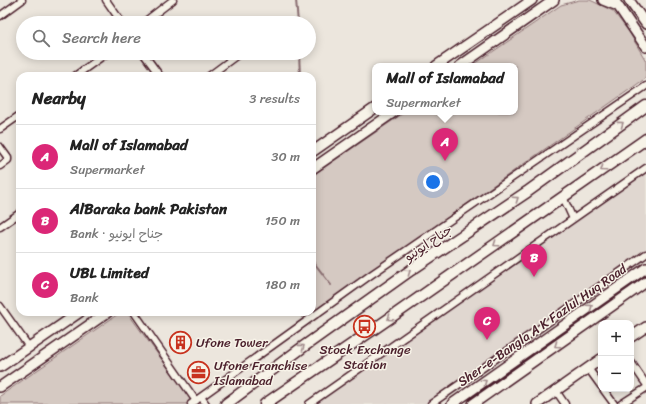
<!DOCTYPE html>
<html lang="en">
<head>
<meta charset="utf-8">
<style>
	:root { --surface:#fff; --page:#f6f6f6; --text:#222; --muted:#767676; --line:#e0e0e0; --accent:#db2777 }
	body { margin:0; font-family:Sriracha,"Playpen Sans Arabic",sans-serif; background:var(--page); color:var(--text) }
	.controls { position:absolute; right:12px; bottom:12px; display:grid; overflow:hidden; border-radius:8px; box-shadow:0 2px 10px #0003 }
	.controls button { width:36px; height:36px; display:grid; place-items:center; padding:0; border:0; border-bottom:1px solid var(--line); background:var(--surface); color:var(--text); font:20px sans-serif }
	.you { position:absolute; left:433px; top:182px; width:14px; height:14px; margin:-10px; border:3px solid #fff; border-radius:50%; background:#1a73e8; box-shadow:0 0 0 6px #1a73e833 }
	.badge { display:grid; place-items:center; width:26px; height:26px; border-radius:50%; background:var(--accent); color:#fff; font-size:13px; font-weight:700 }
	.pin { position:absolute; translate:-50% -33px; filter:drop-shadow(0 1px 2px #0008) }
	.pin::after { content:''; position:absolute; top:21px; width:14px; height:12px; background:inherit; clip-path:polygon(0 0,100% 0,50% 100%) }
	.popup { position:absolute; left:372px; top:63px; width:146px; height:52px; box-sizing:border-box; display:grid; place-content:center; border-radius:8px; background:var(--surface); filter:drop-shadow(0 1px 3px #0005); font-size:13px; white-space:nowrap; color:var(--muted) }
	.popup b { font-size:15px; color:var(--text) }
	.popup::after { content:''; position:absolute; left:50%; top:100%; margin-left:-8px; border:8px solid transparent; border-top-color:var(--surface) }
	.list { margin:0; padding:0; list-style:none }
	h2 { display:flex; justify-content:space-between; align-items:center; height:52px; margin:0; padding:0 16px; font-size:17px }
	h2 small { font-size:13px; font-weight:400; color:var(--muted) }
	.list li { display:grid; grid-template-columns:26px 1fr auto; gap:12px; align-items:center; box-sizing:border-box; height:64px; padding:0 16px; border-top:1px solid var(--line) }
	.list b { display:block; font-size:15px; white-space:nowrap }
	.list p { margin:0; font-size:13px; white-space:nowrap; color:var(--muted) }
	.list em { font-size:13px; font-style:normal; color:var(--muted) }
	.icon { flex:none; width:22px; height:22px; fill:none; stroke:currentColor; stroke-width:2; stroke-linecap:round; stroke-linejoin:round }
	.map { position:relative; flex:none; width:646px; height:404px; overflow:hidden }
	.search { position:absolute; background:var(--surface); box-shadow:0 2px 10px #0003; left:16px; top:16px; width:300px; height:44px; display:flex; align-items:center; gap:10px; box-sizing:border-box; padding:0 14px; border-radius:22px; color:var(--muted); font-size:15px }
	.panel { position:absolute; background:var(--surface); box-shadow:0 2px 10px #0003; left:16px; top:72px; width:300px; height:244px; border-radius:12px }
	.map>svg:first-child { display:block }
	.built { fill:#e0d7d0 }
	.green { fill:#d5c9c2; stroke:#907476 }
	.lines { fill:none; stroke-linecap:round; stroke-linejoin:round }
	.stream { stroke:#896c6f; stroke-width:2 }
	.street-casing { stroke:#4a1f2b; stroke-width:9 }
	.secondary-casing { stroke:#4a1f2b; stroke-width:12 }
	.primary-casing { stroke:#4a1f2b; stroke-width:13 }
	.street { stroke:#f7f3e8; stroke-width:6 }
	.secondary { stroke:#f7f3e8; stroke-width:9 }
	.primary { stroke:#f7f3e8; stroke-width:10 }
	.oneway { stroke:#a0898a }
	.labels { text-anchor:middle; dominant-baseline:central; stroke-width:3; stroke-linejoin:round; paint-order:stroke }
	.street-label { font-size:13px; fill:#4a1f2b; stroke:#f7f3e8 }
	.poi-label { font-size:13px; fill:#4a1f2b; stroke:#f7f3e8; text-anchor:start }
</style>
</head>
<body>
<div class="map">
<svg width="646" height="404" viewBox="0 0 646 404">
	<rect width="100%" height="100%" fill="#ece6dd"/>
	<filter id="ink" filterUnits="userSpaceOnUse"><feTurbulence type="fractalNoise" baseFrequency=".025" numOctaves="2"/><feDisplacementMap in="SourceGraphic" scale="8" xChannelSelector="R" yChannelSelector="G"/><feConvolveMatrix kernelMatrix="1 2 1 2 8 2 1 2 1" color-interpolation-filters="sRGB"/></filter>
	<g filter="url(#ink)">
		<!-- built -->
		<path class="built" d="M646 168V254L431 404H309Z"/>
		<!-- green -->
		<path class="green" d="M579 0H590L613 11 629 32 646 61V78L303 319 298 312H312V176L405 112H515V66H472L561 5Z
			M121 312H127L192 401 188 404H0V396Z"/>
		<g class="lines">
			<!-- stream -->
			<path class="stream" d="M296 0 298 23
				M299 53 300 76
				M312 260 331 285"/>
			<defs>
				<path id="street" d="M106 0 122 23
					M0 16 22 0
					M143 23 173 0
					M143 53 160 76
					M75 76 107 53
					M209 76 240 53
					M0 129 20 115
					M0 147 8 158V160L0 166
					M563 197 573 219
					M0 227 20 213
					M0 306 29 347
					M134 312 196 401
					M631 362 646 384
					M588 368 601 386
					M603 389 614 404
					M556 391 565 404
					M201 397 206 404
					M191 404 372 274 646 86
					M309 404 646 168
					M431 404 646 254
					M621 404 646 388"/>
				<path id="secondary" d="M603 0 618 6
					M614 0 646 47
					M629 0 646 24
					M436 66 532 0
					M460 66 554 0
					M312 152 375 108
					M312 169 394 112
					M631 337 646 327
					M0 367 80 312
					M0 387 108 312
					M452 404 646 268
					M473 404 646 282
					M537 404 601 359"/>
				<path id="primary" d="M226 404 303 347 411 270 527 192 646 106
					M265 404 390 318 646 139"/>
			</defs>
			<!-- street casing -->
			<use href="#street" class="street-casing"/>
			<!-- secondary casing -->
			<use href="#secondary" class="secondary-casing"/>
			<!-- primary casing -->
			<use href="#primary" class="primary-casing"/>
			<!-- street -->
			<use href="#street" class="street"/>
			<!-- secondary -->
			<use href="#secondary" class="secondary"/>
			<!-- primary -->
			<use href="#primary" class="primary"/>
		</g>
		<!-- one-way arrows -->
		<defs><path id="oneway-chevron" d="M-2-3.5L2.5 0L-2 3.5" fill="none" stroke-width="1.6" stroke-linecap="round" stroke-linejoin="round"/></defs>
		<g class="oneway">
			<use href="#oneway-chevron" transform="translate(621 124) rotate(-36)"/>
			<use href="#oneway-chevron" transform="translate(603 169) rotate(145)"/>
			<use href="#oneway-chevron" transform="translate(516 199) rotate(-34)"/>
			<use href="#oneway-chevron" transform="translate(496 244) rotate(145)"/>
			<use href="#oneway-chevron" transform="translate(408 272) rotate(-35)"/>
			<use href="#oneway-chevron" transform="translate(590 307) rotate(-35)"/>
			<use href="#oneway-chevron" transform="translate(390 318) rotate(145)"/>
			<use href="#oneway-chevron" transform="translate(557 345) rotate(145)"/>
			<use href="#oneway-chevron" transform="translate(302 347) rotate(-36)"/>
			<use href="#oneway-chevron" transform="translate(484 382) rotate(-35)"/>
		</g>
	</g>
	<!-- icons -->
	<defs>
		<symbol id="bus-ring" viewBox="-11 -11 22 22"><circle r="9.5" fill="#f7f3e8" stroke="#c8321e" stroke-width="1.5"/><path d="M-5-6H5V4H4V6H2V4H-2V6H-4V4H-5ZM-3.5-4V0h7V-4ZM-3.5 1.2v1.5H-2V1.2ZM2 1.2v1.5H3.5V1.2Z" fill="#c8321e"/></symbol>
		<symbol id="building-ring" viewBox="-11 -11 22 22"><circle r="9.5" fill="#f7f3e8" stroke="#c8321e" stroke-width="1.5"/><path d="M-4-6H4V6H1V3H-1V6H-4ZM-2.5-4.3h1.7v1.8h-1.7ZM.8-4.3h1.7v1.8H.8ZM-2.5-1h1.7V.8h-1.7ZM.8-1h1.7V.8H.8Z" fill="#c8321e"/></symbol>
		<symbol id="office-ring" viewBox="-11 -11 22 22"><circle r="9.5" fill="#f7f3e8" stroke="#c8321e" stroke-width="1.5"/><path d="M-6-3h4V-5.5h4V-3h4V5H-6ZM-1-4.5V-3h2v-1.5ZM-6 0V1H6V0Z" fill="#c8321e"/></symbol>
	</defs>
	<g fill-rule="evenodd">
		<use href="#bus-ring" x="352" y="314" width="25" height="25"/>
		<use href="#building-ring" x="168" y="330" width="25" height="25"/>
		<use href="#office-ring" x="186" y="360" width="25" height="25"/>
	</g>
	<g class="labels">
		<!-- street labels -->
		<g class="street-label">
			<text transform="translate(428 243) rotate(-34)">جناح ایونیو</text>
			<text transform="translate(542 325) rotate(-35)">Sher-e-Bangla A K Fazlul Huq Road</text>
		</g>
		<!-- poi labels -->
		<g class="poi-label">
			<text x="196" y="342">Ufone Tower</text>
			<text x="365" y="349" text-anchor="middle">Stock Exchange<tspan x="365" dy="15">Station</tspan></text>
			<text x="214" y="365">Ufone Franchise<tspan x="214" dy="15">Islamabad</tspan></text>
		</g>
	</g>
</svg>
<div class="controls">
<button>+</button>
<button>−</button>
</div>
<div class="you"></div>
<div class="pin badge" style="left:445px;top:161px">A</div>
<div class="popup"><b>Mall of Islamabad</b>Supermarket</div>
<div class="pin badge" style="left:534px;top:277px">B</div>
<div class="pin badge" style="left:487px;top:340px">C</div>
<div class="search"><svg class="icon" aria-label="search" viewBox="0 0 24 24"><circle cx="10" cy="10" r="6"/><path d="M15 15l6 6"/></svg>Search here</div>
<section class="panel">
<h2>Nearby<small>3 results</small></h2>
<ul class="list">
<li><span class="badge">A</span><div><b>Mall of Islamabad</b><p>Supermarket</p></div><em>30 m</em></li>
<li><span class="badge">B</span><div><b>AlBaraka bank Pakistan</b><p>Bank · جناح ایونیو</p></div><em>150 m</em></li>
<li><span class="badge">C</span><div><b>UBL Limited</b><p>Bank</p></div><em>180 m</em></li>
</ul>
</section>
</div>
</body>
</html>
